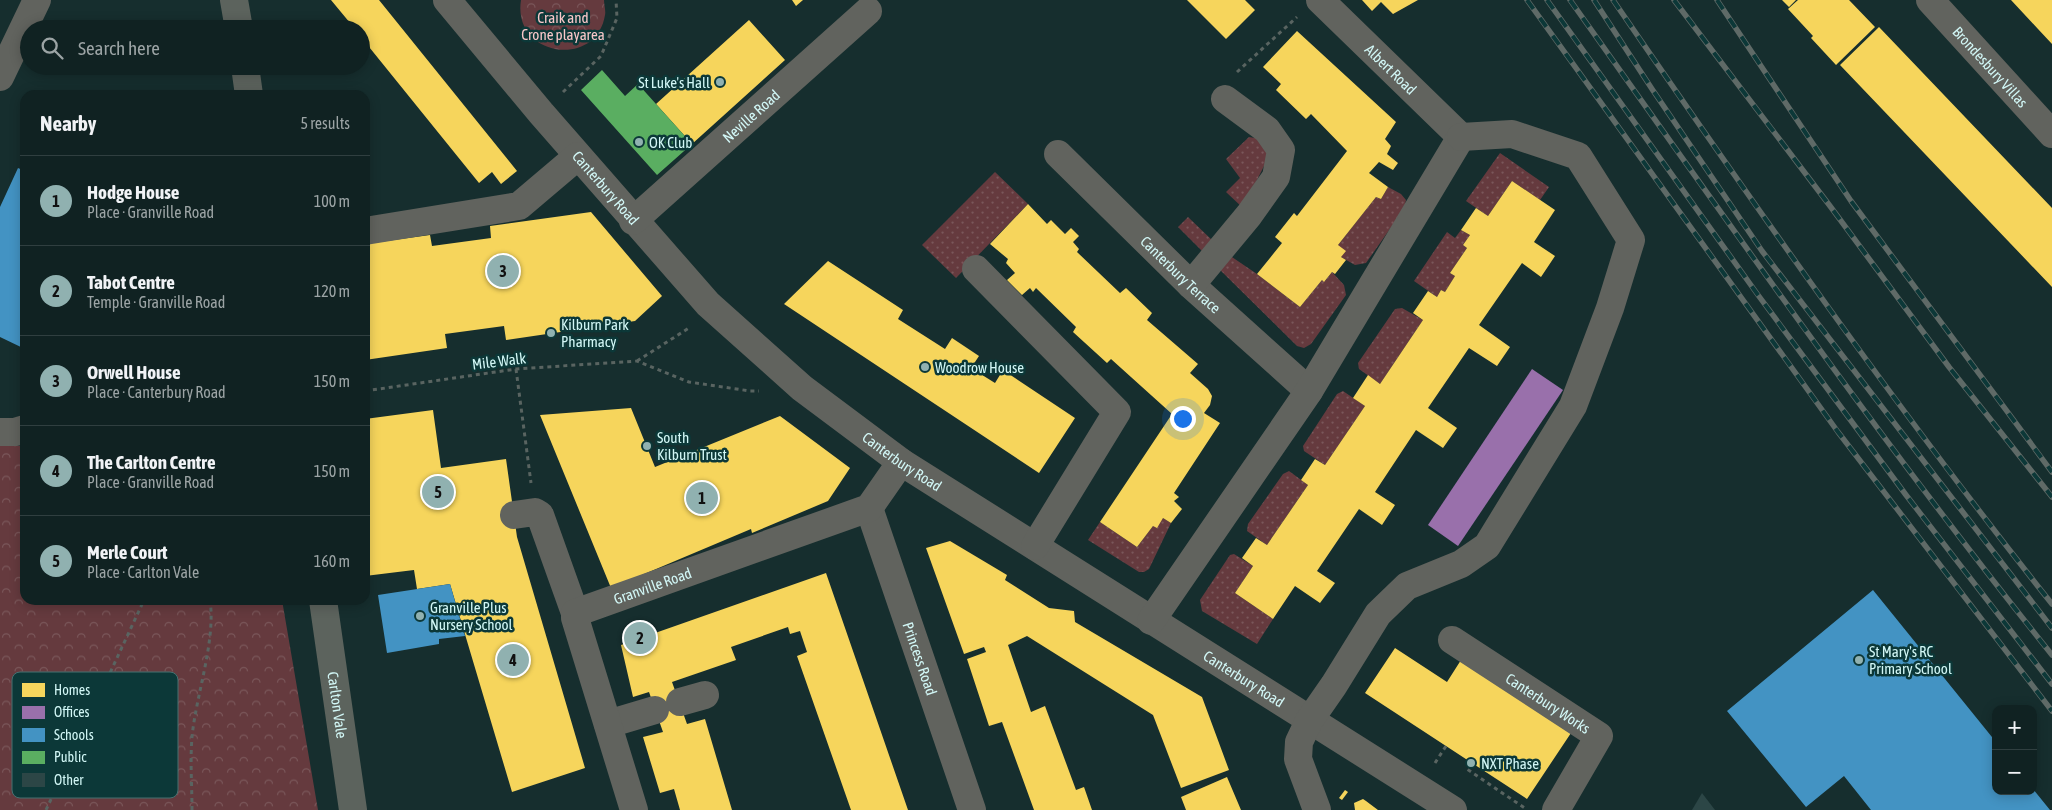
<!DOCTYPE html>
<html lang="en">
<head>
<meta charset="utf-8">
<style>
	:root { --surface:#102222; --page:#1e2f2f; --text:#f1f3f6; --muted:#9ca4a5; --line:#303f40; --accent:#90b1b0 }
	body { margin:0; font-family:"Asap Condensed",sans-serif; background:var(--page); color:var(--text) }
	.controls { position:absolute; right:15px; bottom:15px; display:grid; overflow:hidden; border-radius:10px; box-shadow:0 2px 12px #0003 }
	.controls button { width:45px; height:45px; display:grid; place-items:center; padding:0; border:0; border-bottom:1px solid var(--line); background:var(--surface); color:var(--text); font:25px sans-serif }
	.you { position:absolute; left:1182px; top:418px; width:18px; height:18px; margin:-12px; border:4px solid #fff; border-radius:50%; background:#1a73e8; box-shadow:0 0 0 8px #1a73e833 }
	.badge { display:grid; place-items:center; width:32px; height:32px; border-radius:50%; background:var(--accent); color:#111; font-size:16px; font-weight:700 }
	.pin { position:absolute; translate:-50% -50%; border:2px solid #fff; box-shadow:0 1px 5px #0006 }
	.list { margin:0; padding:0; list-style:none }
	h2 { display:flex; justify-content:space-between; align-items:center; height:65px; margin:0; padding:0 20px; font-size:21px }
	h2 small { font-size:16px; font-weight:400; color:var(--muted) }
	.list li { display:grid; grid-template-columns:32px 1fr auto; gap:15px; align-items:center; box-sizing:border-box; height:90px; padding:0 20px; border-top:1px solid var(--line) }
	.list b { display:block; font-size:19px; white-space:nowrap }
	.list p { margin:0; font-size:16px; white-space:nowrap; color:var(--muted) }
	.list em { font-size:16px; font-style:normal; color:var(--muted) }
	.icon { flex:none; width:28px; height:28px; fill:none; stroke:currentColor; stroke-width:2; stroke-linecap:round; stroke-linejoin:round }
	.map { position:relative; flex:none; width:2052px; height:810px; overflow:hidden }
	.search { position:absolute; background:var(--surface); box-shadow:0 2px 12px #0003; left:20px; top:20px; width:350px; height:55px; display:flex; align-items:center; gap:12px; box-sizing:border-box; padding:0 18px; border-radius:28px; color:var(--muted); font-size:19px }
	.panel { position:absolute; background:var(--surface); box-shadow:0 2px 12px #0003; left:20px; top:90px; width:350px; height:515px; border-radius:15px }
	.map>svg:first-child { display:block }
	.grass { fill:url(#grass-dots) }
	.park { fill:url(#park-crowns) }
	.homes { fill:#f6d55c }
	.offices { fill:#9970ab }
	.schools { fill:#4393c3 }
	.public { fill:#5aae61 }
	.building { fill:#2c4646 }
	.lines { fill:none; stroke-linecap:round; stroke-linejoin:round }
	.path { stroke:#596461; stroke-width:3; stroke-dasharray:4 4; stroke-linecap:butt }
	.minor { stroke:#61635e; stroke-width:28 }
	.major { stroke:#5c635d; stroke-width:28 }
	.rail-casing { stroke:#5f6a67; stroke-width:5.5 }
	.rail { stroke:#0c3838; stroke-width:4; stroke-dasharray:11; stroke-linecap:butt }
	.poi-dot { fill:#90b1b0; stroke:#0c3838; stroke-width:2 }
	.labels { text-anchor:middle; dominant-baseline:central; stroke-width:5; stroke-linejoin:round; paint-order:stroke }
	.park-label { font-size:15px; fill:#f9c7c9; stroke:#0c3838 }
	.street-label { font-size:15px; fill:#d2f7f6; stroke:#0c3838 }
	.poi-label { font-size:15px; fill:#d2f7f6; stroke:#0c3838; text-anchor:start }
	.key { fill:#0c3838; stroke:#477171; stroke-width:1 }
	.key-label { font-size:14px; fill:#d2f7f6 }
</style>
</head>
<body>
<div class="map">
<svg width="2052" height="810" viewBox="0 0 2052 810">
	<defs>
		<pattern id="grass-dots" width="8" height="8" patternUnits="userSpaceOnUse" patternTransform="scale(1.25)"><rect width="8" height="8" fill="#653a3e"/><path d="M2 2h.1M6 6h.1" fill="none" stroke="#7a575a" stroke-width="1.8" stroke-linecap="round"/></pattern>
		<pattern id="park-crowns" width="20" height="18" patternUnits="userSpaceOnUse" patternTransform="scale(1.25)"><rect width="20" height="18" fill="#653a3e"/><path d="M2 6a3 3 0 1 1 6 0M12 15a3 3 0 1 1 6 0" fill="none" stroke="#7a575a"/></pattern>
	</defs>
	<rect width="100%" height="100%" fill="#162e2e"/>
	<!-- grass -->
	<path class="grass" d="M1249 137 1261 139 1269 156 1243 208 1226 192 1240 178 1226 159Z
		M1500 153 1549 187 1540 200 1512 181 1488 216 1466 201Z
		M995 172 1028 204 956 278 922 245Z
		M1388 187 1401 194 1406 200 1404 209 1366 263 1355 265 1341 257 1338 245 1376 197 1381 199Z
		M1188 217 1214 242 1204 253 1178 227Z
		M1461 230 1470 235 1463 245 1467 248 1450 273 1455 276 1445 292 1441 290 1437 297 1414 281 1447 232 1455 238Z
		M1226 253 1257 274 1300 307 1322 280 1325 281 1332 272 1344 285 1346 295 1311 344 1304 348 1297 346 1216 266Z
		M1402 308 1423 320 1380 384 1359 369 1358 363 1395 309Z
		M1343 391 1365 406 1325 465 1304 451 1303 446 1337 394Z
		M1289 471 1308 485 1267 545 1247 531 1248 524 1283 474Z
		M1163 518 1171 523 1149 569 1144 572H1139L1088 540 1100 522 1137 547 1153 526Z
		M1234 554 1253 566 1235 593 1273 619 1257 644 1202 611 1200 600 1230 555Z"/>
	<!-- park -->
	<path class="park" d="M521 0H604C604 5 606 11 605 15 596 70 512 56 521 0Z
		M0 445 25 446V600H282L318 810H0Z"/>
	<!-- homes -->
	<path class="homes" d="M331 0H379L517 171 501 184 492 172 479 183 361 37V29H355Z
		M792 0H803L796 6Z
		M1187 0H1245L1255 10 1226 39Z
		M1362 0H1418L1393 14 1381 2 1372 11Z
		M1782 0H1796L1789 7Z
		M1798 0H1849L1875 27 1836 65 1811 38 1813 36 1788 9Z
		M2011 0H2052V44L2038 29Z
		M749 20 785 60 692 144 656 104Z
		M1879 27 2052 208V287L1840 65Z
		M1297 31 1396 122 1385 139 1391 146 1387 154 1398 163 1393 170 1379 162 1369 173 1388 187 1381 199 1376 197 1338 245 1346 251 1341 257 1346 260 1335 274 1332 272 1324 282 1322 280 1300 307 1257 274 1282 243 1275 237 1294 213 1297 216 1347 151 1311 114 1306 119 1276 90 1281 84 1263 67Z
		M1512 181 1555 210 1534 242 1555 256 1541 277 1522 263 1479 325 1510 347 1497 366 1469 348 1428 408 1457 428 1443 448 1416 430 1375 492 1395 505 1382 525 1359 509 1317 571 1335 583 1320 603 1295 586 1273 619 1235 593 1253 566 1242 558 1256 538 1267 545 1308 485 1301 480 1315 459 1325 465 1365 406 1353 398 1368 375 1380 384 1423 320 1413 313 1428 291 1437 297 1441 290 1445 292 1455 276 1450 273 1467 248 1463 245 1470 235 1461 230 1476 208 1488 216Z
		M1028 204 1047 224 1051 220 1065 234 1071 228 1079 236 1073 242 1079 249 1077 252 1120 293 1126 288 1152 313 1147 320 1198 364 1190 373 1208 389 1212 396 1210 405 1204 413 1220 423 1174 493 1179 497 1174 501 1182 509 1171 523 1163 518 1157 528 1153 526 1137 547 1100 522 1172 414 1111 359 1107 363 1073 332 1076 327 1036 288 1033 292 1030 288 1022 295 1007 280 1015 273 1006 263 1008 259 990 244Z
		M591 212 662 296 635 321 506 340 504 326 445 334 447 348 365 360V244L430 235 432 246 491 238 490 226Z
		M828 261 903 310 898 319 945 349 952 338 979 356 971 368 995 383 1003 370 1075 418 1039 473 784 304Z
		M631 408 655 467 780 416 850 468 828 501 752 533 751 529 611 588 540 415Z
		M433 410 441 468 506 459 517 537 585 768 512 792 450 584 417 589 414 570 365 576V419Z
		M950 541 1007 575 1005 580 1049 608 1074 611 1075 622 1202 697 1229 770 1181 788 1153 715 1027 636 1008 645 1031 712 1045 706 1076 790 1084 787 1092 810H1034L1002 722 989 726 967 659 986 652 984 647 964 654 926 548Z
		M826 573 908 810H851L797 656 807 652 800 631 790 634 788 627 731 647 736 660 672 682 687 724 705 719 732 810H680L674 789 660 793 643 737 663 732 649 692 633 697 621 645Z
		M1395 648 1447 682 1461 660 1571 733 1527 799 1365 693Z
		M1227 777 1241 810H1186L1181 797Z
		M1345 790 1348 792 1342 800 1339 798Z
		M1363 799 1366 801 1378 810H1355L1354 803Z"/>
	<!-- offices -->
	<path class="offices" d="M1532 369 1563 390 1458 546 1428 525Z"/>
	<!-- schools -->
	<path class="schools" d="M18 168 25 171V349L0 337V207Z
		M450 584 465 636 439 639V644L387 653 378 595Z
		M1873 590 1996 742V791H2033V789L2050 810H1871L1844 776 1806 807 1727 711Z"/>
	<!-- public -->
	<path class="public" d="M602 70 625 96 638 84 692 144 657 175 581 90Z"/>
	<!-- building -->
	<path class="building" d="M1702 793 1715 810H1692Z"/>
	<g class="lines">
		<!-- path -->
		<path class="path" d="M1237 72 1297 17
			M563 92 601 56 617 18 616 0
			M637 361 689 328
			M516 369 531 483
			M365 391 516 369 637 361 689 382 750 391H759
			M1435 763 1446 746
			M1471 763 1467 769 1526 809
			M46 810 144 600
			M192 810C192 786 190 761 192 737 196 695 216 641 210 600"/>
		<!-- minor -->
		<g class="minor">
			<path id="s1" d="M447 0 541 113 708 304 802 388 901 462 1453 810"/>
			<path id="s2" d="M1320 0 1461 137"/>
			<path id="s3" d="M1930 0 2052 134"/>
			<path d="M0 77 37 0"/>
			<path id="s4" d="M1058 154 1191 285 1309 391"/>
			<path id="s5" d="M633 221 868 11"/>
			<path d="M365 231 519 206 578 156"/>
			<path d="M976 269 1117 412 1035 546"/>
			<path d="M1191 285 1249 215 1276 177 1281 150 1267 130 1225 99"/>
			<path d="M0 432H15L25 429"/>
			<path id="s6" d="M869 508 972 810"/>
			<path d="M514 515 535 512 540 515 575 613"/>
			<path d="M1151 621 1309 391 1461 137"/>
			<path id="s7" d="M1452 640 1599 736 1556 810"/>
			<path d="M680 702 705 695"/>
			<path d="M608 724 655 710"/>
			<path id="s8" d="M634 810 575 618V613L869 508 901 462"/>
			<path d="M1317 810 1298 759 1299 742 1309 721 1334 685 1378 614 1407 586 1461 564 1487 546 1573 406 1610 308 1631 240 1578 156 1512 134 1461 137"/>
		</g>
		<!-- major -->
		<g class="major">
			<path d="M234 0 239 29"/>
			<path d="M245 66 249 95"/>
			<path id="s9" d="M323 600 353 810"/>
		</g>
		<defs>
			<path id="rail" d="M1527 0 1838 432 2052 711
				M1547 0 1758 295 1906 495 2052 684
				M1570 0C1727 221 1882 443 2052 655
				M1594 0 1652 89 1762 251 2052 628
				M1613 0C1754 205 1897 409 2052 604
				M1674 0 1830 206 1949 367 2052 497
				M1717 0 1851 201 2052 472"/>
		</defs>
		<!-- rail casing -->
		<use href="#rail" class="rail-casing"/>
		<!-- rail -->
		<use href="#rail" class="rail"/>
	</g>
	<!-- markers -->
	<g class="poi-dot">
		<circle cx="720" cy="82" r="5"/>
		<circle cx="639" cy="142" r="5"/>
		<circle cx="551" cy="333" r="5"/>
		<circle cx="925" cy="367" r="5"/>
		<circle cx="647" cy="446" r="5"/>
		<circle cx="420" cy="616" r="5"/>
		<circle cx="1859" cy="660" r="5"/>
		<circle cx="1471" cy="763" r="5"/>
	</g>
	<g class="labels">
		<!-- park labels -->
		<g class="park-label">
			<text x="563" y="17">Craik and<tspan x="563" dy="17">Crone playarea</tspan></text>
		</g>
		<!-- street labels -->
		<g class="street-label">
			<text stroke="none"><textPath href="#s3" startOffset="90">Brondesbury Villas</textPath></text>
			<text stroke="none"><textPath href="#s2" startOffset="99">Albert Road</textPath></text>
			<text stroke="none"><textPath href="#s5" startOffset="158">Neville Road</textPath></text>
			<text stroke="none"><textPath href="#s1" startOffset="246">Canterbury Road</textPath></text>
			<text stroke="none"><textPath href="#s4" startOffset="172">Canterbury Terrace</textPath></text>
			<text transform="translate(499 361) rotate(-7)">Mile Walk</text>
			<text stroke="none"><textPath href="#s1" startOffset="651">Canterbury Road</textPath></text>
			<text stroke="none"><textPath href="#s8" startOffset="288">Granville Road</textPath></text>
			<text stroke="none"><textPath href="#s6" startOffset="159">Princess Road</textPath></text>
			<text stroke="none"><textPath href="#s1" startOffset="1056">Canterbury Road</textPath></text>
			<text stroke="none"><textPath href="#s7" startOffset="115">Canterbury Works</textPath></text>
			<text stroke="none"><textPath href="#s9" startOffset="106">Carlton Vale</textPath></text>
		</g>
		<!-- poi labels -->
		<g class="poi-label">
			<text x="710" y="82" text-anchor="end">St Luke's Hall</text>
			<text x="649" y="142">OK Club</text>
			<text x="561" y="324">Kilburn Park<tspan x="561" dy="17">Pharmacy</tspan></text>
			<text x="935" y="367">Woodrow House</text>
			<text x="657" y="437">South<tspan x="657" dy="17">Kilburn Trust</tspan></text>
			<text x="430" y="607">Granville Plus<tspan x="430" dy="17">Nursery School</tspan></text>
			<text x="1869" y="651">St Mary's RC<tspan x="1869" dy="17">Primary School</tspan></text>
			<text x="1481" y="763">NXT Phase</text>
		</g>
	</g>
	<!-- legend -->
	<rect x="12" y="672" width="166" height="126" rx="8" class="key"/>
	<rect x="22" y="683" width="23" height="14" fill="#f6d55c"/>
	<rect x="22" y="706" width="23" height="13" fill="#9970ab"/>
	<rect x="22" y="728" width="23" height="14" fill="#4393c3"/>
	<rect x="22" y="751" width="23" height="13" fill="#5aae61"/>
	<rect x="22" y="773" width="23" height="14" fill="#2c4646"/>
	<g class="key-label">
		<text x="54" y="695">Homes</text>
		<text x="54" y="717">Offices</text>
		<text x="54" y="740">Schools</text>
		<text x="54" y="762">Public</text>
		<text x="54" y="785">Other</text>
	</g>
</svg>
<div class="controls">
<button>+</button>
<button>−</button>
</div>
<div class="you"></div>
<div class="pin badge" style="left:702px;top:498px">1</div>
<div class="pin badge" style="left:640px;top:638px">2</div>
<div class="pin badge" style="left:503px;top:271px">3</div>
<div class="pin badge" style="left:513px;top:660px">4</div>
<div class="pin badge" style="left:438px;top:492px">5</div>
<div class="search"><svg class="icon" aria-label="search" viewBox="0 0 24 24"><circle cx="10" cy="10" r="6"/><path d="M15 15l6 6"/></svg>Search here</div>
<section class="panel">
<h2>Nearby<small>5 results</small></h2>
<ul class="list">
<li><span class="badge">1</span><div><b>Hodge House</b><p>Place · Granville Road</p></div><em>100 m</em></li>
<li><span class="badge">2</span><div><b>Tabot Centre</b><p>Temple · Granville Road</p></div><em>120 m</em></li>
<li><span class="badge">3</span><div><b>Orwell House</b><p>Place · Canterbury Road</p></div><em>150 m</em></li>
<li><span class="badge">4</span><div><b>The Carlton Centre</b><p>Place · Granville Road</p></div><em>150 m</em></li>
<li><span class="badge">5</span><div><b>Merle Court</b><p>Place · Carlton Vale</p></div><em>160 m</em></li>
</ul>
</section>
</div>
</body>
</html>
